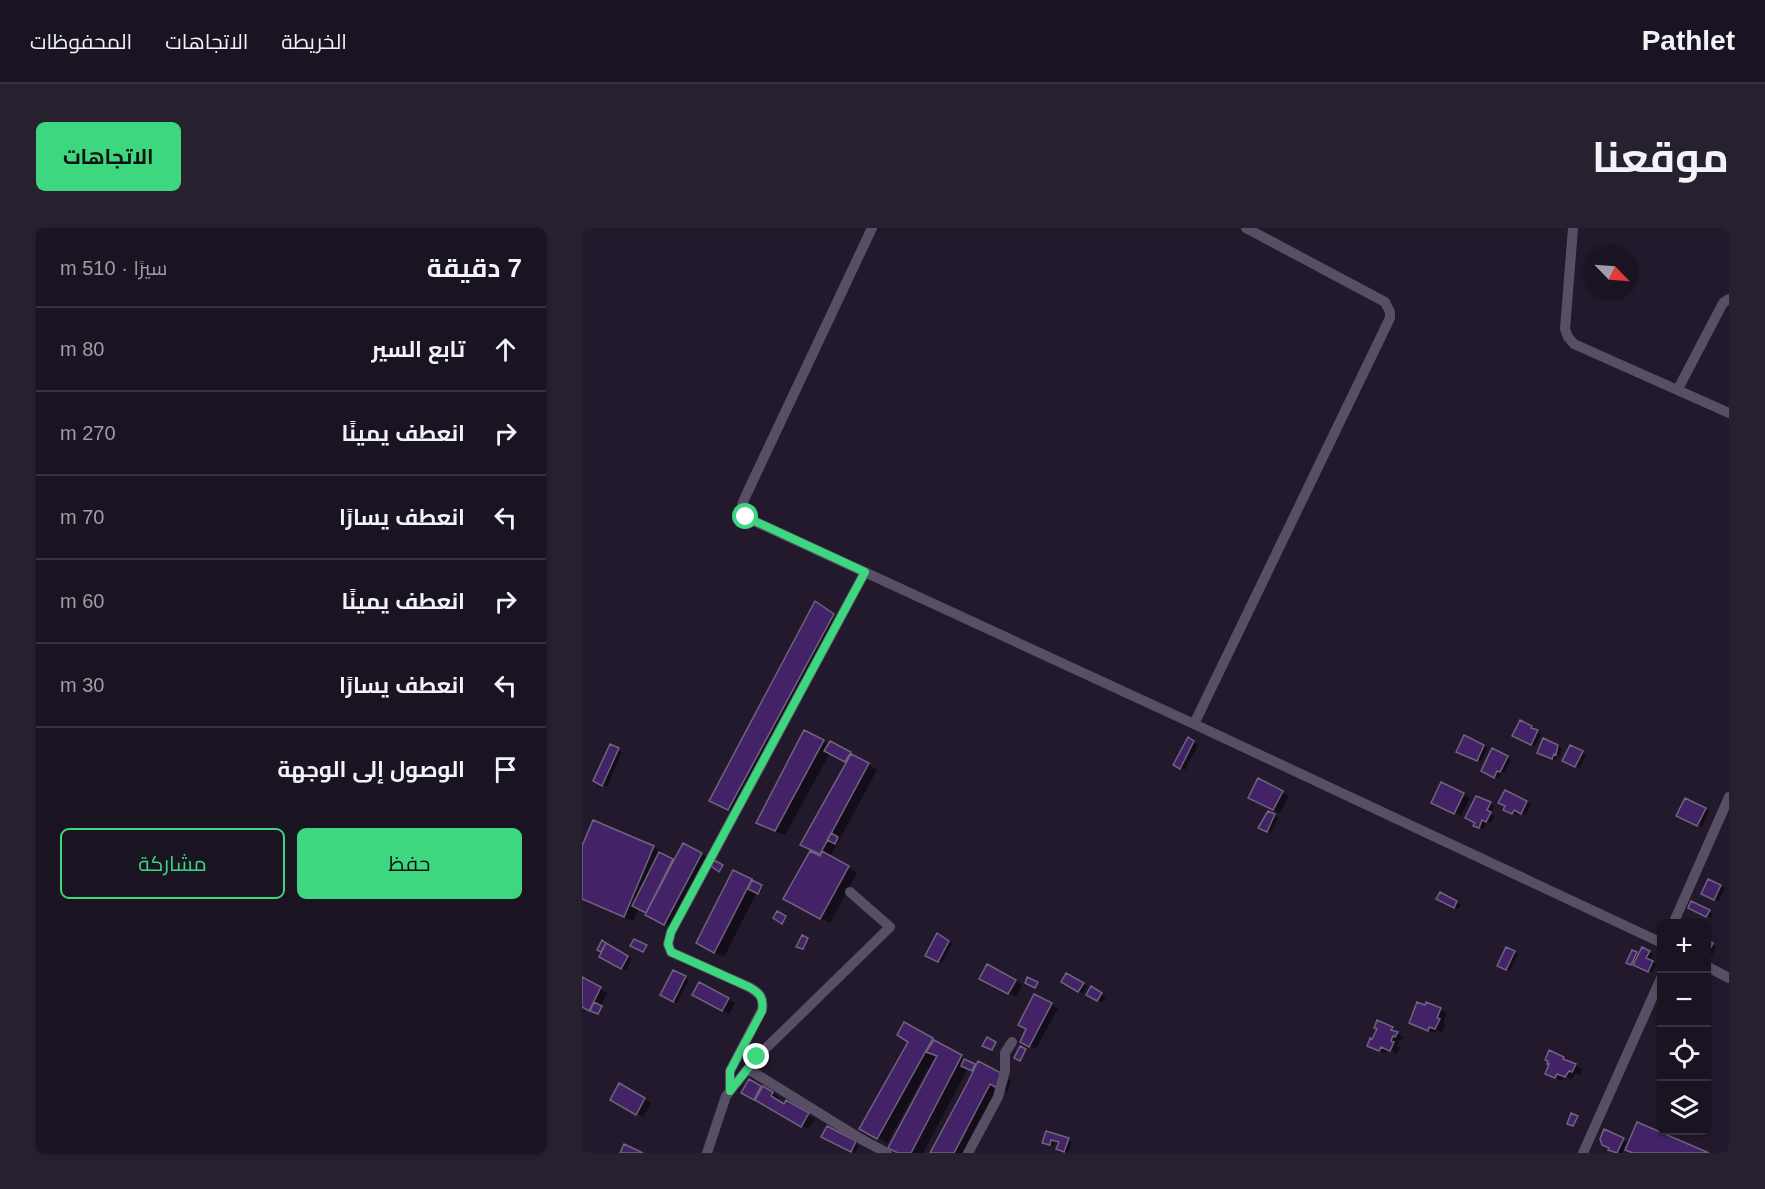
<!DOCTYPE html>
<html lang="ar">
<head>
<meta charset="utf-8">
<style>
	:root { --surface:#1a1322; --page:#27202f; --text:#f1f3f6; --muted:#9f9ea5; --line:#383240; --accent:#3cd77e }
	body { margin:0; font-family:Helvetica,Cairo,sans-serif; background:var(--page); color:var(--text); direction:rtl }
	.controls { position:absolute; right:18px; bottom:18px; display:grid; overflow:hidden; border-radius:9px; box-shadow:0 2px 4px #0004 }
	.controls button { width:54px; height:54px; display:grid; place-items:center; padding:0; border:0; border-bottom:2px solid var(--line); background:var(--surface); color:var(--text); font:30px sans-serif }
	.compass { position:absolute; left:1003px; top:18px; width:54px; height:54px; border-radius:50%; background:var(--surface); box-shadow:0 2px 4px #0004; rotate:115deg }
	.stop { position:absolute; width:18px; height:18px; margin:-14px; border:4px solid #3cd77e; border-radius:50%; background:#fff }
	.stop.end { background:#3cd77e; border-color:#fff; box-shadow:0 2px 6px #0008 }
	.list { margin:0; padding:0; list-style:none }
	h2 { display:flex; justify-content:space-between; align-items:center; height:78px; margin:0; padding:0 24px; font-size:26px }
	h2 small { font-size:20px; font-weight:400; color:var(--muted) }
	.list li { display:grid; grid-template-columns:39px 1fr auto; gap:18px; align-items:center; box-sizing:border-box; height:84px; padding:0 24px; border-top:2px solid var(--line) }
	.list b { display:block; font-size:22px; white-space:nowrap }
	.list em { font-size:20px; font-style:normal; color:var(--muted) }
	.actions { display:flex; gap:12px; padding:18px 24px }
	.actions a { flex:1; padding:14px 0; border:2px solid var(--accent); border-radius:9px; text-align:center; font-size:21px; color:var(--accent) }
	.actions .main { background:var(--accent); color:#111 }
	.icon { flex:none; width:33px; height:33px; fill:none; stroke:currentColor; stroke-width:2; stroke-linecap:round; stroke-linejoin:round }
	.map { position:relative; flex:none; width:1147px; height:925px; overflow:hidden; direction:ltr; border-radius:9px }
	header { display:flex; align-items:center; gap:36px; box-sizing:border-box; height:84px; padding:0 30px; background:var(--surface); border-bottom:2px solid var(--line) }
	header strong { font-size:28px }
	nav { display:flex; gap:33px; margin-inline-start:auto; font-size:21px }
	.intro { display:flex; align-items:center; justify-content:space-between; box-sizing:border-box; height:144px; padding:0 36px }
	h1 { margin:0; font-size:42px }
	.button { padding:15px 27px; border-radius:9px; background:var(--accent); color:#111; font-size:21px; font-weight:700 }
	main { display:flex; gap:36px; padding:0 36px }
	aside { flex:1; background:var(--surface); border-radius:9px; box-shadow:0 2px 4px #0004 }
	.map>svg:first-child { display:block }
	.shadow { fill:#0007 }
	.building { fill:#442267; stroke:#6e657c; stroke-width:1.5 }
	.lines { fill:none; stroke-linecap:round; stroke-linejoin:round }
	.street { stroke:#584f65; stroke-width:10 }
	.route { stroke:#3cd77e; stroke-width:8 }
</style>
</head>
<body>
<header>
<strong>Pathlet</strong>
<nav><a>الخريطة</a><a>الاتجاهات</a><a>المحفوظات</a></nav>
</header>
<div class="intro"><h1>موقعنا</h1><a class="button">الاتجاهات</a></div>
<main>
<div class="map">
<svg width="1147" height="925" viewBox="0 0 1147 925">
	<rect width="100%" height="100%" fill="#22192d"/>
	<!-- shadow -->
	<path class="shadow" d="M242 380 260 392 156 586 138 578Z
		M939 494 954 501 953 503 959 506 953 518 936 510Z
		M223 504 247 517 249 515 295 542 248 629 275 645 248 695 203 671 230 622 266 534 248 525 203 607 185 600Z
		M883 509 906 520 899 534 880 525Z
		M606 511 616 517 603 542 593 537Z
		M29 518 40 524 25 559 13 553Z
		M976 518 980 520 978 525 979 526 978 528 976 527 974 532 961 526Z
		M1000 525 1004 527 998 540 986 535Z
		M925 529 929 532 923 545 920 544 917 551 905 545Z
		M676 552 707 568 698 585 675 574Z
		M924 564 949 576 944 587 936 584 935 587 923 581Z
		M881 566 888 570 879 588 857 578Z
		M895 570 912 578 909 586 913 588 909 595 905 594 901 601 893 597Z
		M1123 581 1127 583 1120 599 1100 590Z
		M686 585 696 590 689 605 678 599Z
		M102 617 129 631 92 701 57 680 51 693 0 671V622L71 619 81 624 80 627 93 634Z
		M152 644 181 659 178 666 175 664 142 729 125 720Z
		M1127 653 1143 660 1137 673 1125 668Z
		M859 666 879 677 876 681 856 671Z
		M1112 682 1127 683 1131 686 1129 690Z
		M356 707 370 716 360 735 345 727Z
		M21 714 50 731 44 742 19 728 21 724 17 721Z
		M1124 714 1134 719 1130 727 1124 724Z
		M925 721 936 726 928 743 917 737Z
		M1061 721 1071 726 1068 733 1074 736 1070 745 1046 734 1050 724 1058 728Z
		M405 738 440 757 434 769 399 750Z
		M92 744 107 752 95 775 80 767Z
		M485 747 505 758 501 765 481 753Z
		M0 751 25 765 18 779 20 780 17 786 0 778Z
		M118 756 153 775 147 786 112 767Z
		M509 761 524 769 520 775 506 766Z
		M453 768 476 780 454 821 440 814 446 801Z
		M858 781 865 785 861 794 864 796 860 804 854 802 853 805 835 798Z
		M323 796 389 834 388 835 420 847 429 853 425 864 418 860 384 925H350L393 843 386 840 341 925H318L356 829 353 828 305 915 279 900 328 813Z
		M810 800 822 810 820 812 818 811 815 818 818 820 815 826 806 821 804 825 793 821 791 813 797 801Z
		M981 830 1000 841 998 847 994 845 990 851 982 848 980 853 964 846Z
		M168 853 197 869 194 873 202 878 204 874 233 891 226 901 161 864Z
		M37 857 69 875 61 889 30 872Z
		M245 900 277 917 273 925 241 908Z
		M1022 903 1045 914 1040 925H1035L1028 921Z
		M465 905 490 914 486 925 480 923 478 915 473 913 472 918 466 916Z"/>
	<!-- building -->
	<path class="building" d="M233 373 252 386 146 582 127 573Z
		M938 492 950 498 949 500 956 502 949 517 930 508Z
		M222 502 242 512 193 603 174 595Z
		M882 507 902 517 895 533 874 524Z
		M606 509 612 513 598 541 591 537Z
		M961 510 976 517 974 527 972 526 970 531 955 525Z
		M248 513 269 524 263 534 242 523Z
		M28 516 37 520 20 558 11 553Z
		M988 517 1001 523 993 539 980 533Z
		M910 520 926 528 918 544 915 543 912 550 899 543Z
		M269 526 287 535 238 626 218 617Z
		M676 550 701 563 691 582 666 570Z
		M859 554 882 565 872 586 849 575Z
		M923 562 945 573 939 586 932 582 930 586 921 582 923 578 916 575Z
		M894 568 909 574 905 582 909 584 904 594 900 592 897 600 891 598 893 595 883 590Z
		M1103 570 1124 580 1115 598 1094 588Z
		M686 583 693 586 685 604 676 600Z
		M11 592 72 618 42 689 0 671V618Z
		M249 605 256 609 253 616 245 612Z
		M101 615 120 625 82 697 63 687Z
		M228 623 238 628 240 623 267 638 238 691 201 671Z
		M77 624 91 631 64 685 50 678Z
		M132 632 141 637 137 644 129 638Z
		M151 642 170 651 132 725 114 715Z
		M1126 651 1139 657 1132 672 1119 666Z
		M170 652 180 657 176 666 166 661Z
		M858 664 875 673 872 680 854 671Z
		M1109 673 1128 682 1124 689 1106 680Z
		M195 683 204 688 200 696 191 690Z
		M355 705 367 713 356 734 343 728Z
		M220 707 226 710 221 721 214 719Z
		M52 711 65 717 61 724 48 718Z
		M20 712 24 715 19 724 15 722Z
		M1124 712 1131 715 1126 726 1124 725Z
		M24 715 46 728 39 741 17 729Z
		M924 719 933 723 924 742 915 738Z
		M1060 719 1068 723 1064 730 1071 733 1066 744 1051 737Z
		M1050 722 1055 724 1049 737 1044 735Z
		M405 736 434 752 426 766 397 751Z
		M91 742 104 748 91 774 78 767Z
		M484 745 502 755 496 764 479 754Z
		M0 749 19 759 7 783 0 779Z
		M445 749 456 754 453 760 443 755Z
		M117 754 147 770 140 783 110 767Z
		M509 758 520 765 515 773 504 767Z
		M452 766 470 775 447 819 438 814 444 801 436 797Z
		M12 774 20 778 16 786 8 783Z
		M835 774 843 777 844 774 859 780 855 790 858 791 853 801 847 799 846 803 827 795Z
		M795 792 811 799 809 802 816 804 813 809 811 808 809 813 812 814 808 823 799 819 797 823 785 818 788 810 790 811 795 801 792 800Z
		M322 794 351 810 295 911 277 901 326 814 315 807Z
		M405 809 414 814 410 822 400 818Z
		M352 812 380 827 329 925H316L306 920 355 828 344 824Z
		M438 818 444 821 438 833 432 830Z
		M967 822 982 829 981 831 994 836 990 844 987 843 983 849 975 846 973 850 963 846 967 836H965L966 833 963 832Z
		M382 831 393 836 390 843 379 838Z
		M396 833 421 846 415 860 408 856 372 925H348L386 854Z
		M167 851 179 858 172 872 159 865Z
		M37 855 63 870 54 887 28 872Z
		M181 858 191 864 189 868 202 876 204 872 227 885 219 899 173 872Z
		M989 885 996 888 991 898 985 896Z
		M1055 894 1127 925H1051L1043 922Z
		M245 898 274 913 269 924 239 909Z
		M1022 901 1042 910 1035 925 1026 922 1027 920 1020 917 1018 911Z
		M464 903 487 910 482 924 474 921 477 914 469 912 468 917 460 915Z
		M42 916 61 925H38Z"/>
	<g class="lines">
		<!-- street -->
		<path class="street" d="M290 0 166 263C162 272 156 281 163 289L612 496 1080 715
			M991 0 983 101 986 109 992 116 1147 185
			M1096 161 1141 75 1147 71
			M612 496 808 90V84L803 74 664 0
			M1091 696 1147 569
			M1124 738 1147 750
			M166 841 279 911 305 925
			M148 863 175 829 308 699 268 664
			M125 925 144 868 148 863V843L180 782C182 770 178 765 167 759L89 724 86 716 89 704 283 344
			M386 925 416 869 423 843V825L430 814
			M1001 925 1080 748"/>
	</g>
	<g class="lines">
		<!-- route -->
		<path class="route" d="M164 289 283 344 89 704 86 716 89 724 167 759C178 765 182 770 180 783L148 843V863L175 829"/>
	</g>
</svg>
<div class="controls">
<button>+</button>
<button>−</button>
<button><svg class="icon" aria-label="locate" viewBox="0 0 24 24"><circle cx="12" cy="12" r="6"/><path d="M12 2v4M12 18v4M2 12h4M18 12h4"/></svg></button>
<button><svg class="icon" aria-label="layers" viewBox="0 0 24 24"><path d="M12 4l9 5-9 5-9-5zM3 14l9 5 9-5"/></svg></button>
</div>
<svg class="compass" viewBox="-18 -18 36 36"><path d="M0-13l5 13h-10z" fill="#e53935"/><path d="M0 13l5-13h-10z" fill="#9f9ea5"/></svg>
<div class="stop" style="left:164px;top:289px"></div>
<div class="stop end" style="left:175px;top:829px"></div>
</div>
<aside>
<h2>7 دقيقة<small>سيرًا · 510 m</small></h2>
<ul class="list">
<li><svg class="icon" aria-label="ahead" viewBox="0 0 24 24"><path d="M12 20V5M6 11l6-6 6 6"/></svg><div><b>تابع السير</b></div><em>80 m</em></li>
<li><svg class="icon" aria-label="right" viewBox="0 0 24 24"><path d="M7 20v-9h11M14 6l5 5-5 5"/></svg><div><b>انعطف يمينًا</b></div><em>270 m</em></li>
<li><svg class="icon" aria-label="left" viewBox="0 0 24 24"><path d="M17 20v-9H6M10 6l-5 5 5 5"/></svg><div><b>انعطف يسارًا</b></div><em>70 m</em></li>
<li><svg class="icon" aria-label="right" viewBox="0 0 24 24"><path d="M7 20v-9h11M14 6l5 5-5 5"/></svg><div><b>انعطف يمينًا</b></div><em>60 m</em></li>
<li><svg class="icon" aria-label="left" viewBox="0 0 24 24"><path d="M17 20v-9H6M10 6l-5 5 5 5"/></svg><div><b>انعطف يسارًا</b></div><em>30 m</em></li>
<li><svg class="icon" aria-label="arrive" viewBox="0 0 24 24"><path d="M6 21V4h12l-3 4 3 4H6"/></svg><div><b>الوصول إلى الوجهة</b></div></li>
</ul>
<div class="actions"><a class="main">حفظ</a><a>مشاركة</a></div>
</aside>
</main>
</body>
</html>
